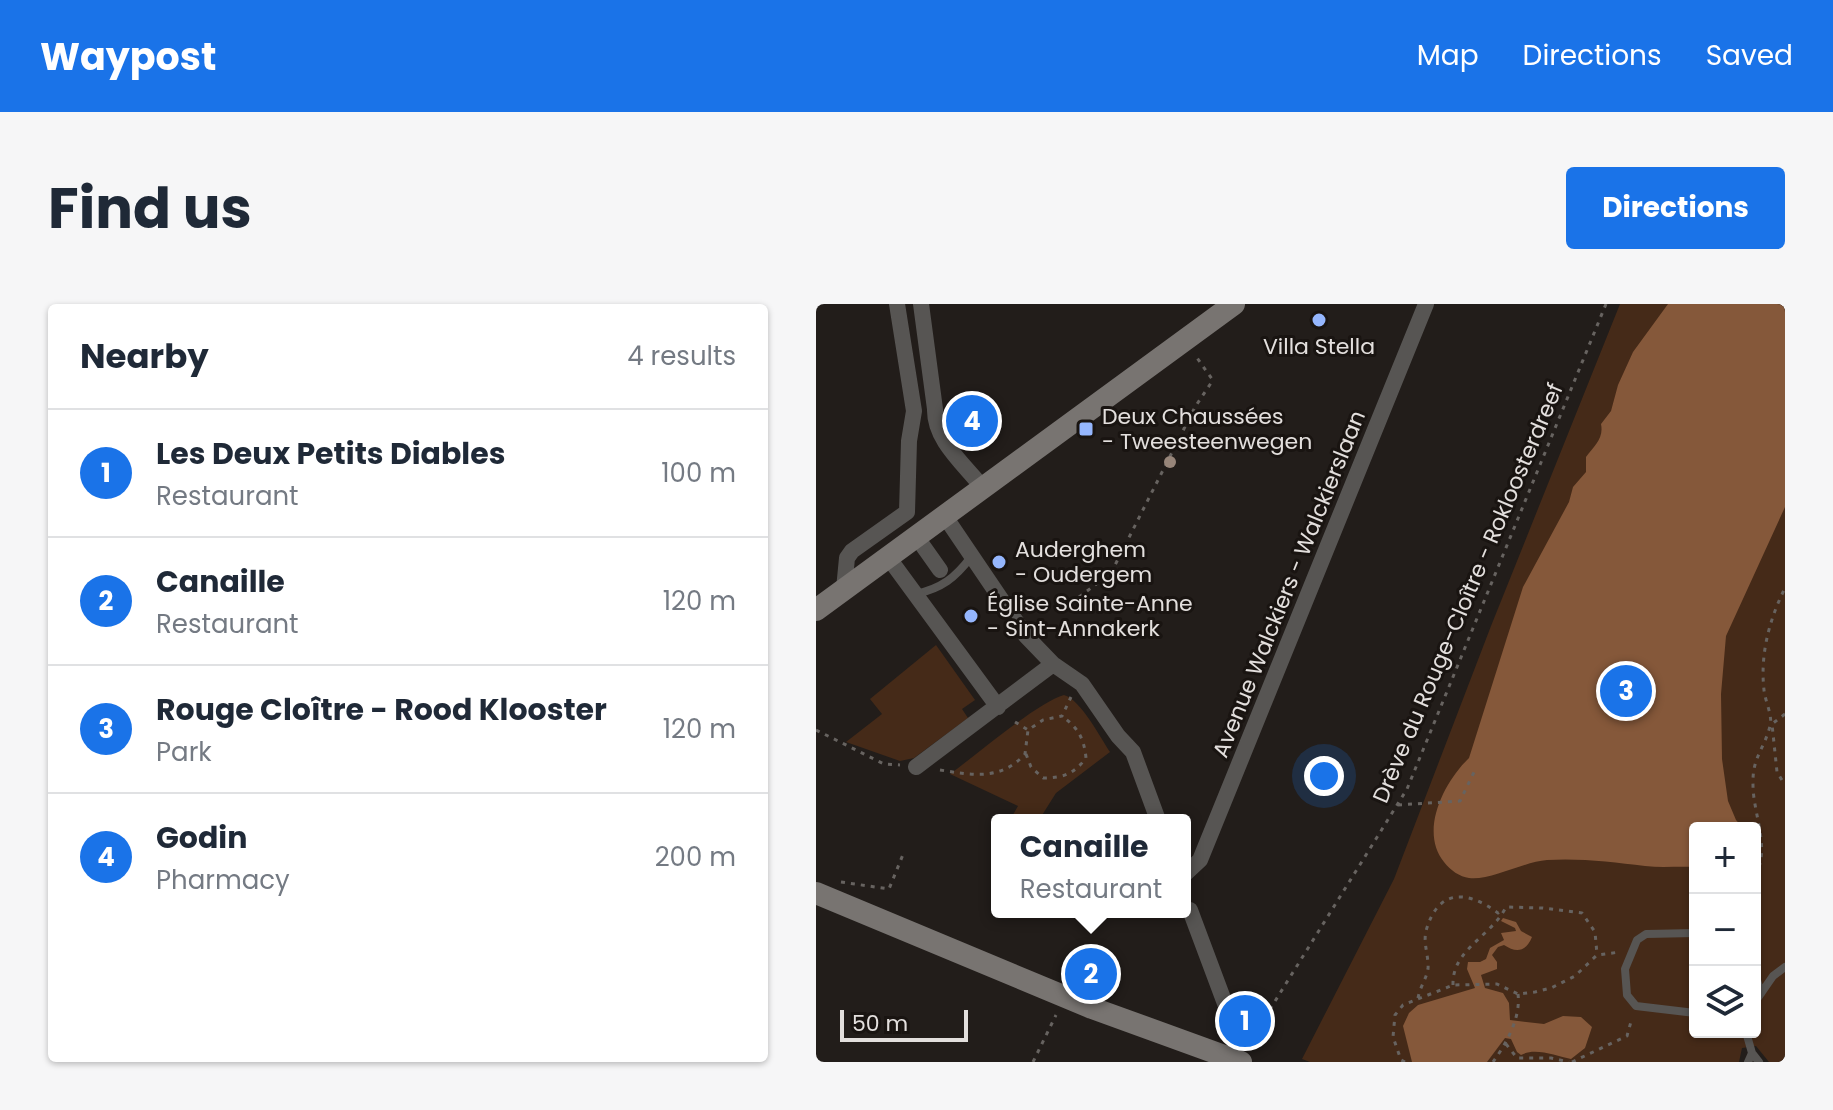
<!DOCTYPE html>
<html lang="en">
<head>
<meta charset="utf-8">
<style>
	:root { --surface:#fff; --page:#f6f6f7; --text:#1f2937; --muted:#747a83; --line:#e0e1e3; --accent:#1a73e8 }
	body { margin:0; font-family:Poppins,sans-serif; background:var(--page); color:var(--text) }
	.controls { position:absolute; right:24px; bottom:24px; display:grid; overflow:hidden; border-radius:8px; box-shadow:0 2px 6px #0004 }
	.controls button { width:72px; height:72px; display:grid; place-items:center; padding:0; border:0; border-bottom:2px solid var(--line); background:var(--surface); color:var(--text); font:40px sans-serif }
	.scale { position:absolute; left:24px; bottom:20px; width:128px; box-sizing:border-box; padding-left:8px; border:4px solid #e3dfdd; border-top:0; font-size:22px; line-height:28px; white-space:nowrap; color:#e3dfdd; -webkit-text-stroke:6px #191411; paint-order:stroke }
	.you { position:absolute; left:508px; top:472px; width:28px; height:28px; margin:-20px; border:6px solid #fff; border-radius:50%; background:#1a73e8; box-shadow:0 0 0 12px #1a73e833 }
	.badge { display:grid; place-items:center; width:52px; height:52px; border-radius:50%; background:var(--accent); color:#fff; font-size:26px; font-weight:700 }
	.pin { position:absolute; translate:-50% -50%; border:4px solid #fff; box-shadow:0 2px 8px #0006 }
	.popup { position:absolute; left:175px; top:510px; width:200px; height:104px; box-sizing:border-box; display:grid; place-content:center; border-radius:8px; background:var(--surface); filter:drop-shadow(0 2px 6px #0005); font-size:26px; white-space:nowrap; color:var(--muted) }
	.popup b { font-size:30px; color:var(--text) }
	.popup::after { content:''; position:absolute; left:50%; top:100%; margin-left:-16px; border:16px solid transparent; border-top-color:var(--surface) }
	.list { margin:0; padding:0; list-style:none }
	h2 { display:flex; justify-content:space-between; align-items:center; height:104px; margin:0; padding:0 32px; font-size:34px }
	h2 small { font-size:26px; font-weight:400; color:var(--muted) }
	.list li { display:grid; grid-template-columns:52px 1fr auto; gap:24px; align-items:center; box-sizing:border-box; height:128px; padding:0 32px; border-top:2px solid var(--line) }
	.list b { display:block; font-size:30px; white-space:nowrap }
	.list p { margin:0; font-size:26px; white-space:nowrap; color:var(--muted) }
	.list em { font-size:26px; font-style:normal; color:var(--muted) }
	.icon { flex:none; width:44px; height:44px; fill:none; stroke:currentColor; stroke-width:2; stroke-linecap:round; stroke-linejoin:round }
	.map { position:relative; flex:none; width:969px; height:758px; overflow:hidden; border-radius:8px }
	header { display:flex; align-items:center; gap:48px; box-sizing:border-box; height:112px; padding:0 40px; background:var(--accent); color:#fff }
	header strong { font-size:38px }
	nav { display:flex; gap:44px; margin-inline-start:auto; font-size:28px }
	.intro { display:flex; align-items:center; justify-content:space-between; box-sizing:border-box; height:192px; padding:0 48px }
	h1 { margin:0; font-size:56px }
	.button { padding:20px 36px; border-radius:8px; background:var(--accent); color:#fff; font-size:28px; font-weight:700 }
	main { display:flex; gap:48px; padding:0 48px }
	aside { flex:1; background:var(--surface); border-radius:8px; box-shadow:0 2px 6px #0004 }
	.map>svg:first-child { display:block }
	.green { fill:#452a18; fill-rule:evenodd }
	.water { fill:#85583a }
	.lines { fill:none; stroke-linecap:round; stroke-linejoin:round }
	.path { stroke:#676360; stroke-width:3; stroke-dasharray:4 6; stroke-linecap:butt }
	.lane { stroke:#575553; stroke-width:8 }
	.street { stroke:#575553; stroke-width:16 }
	.secondary { stroke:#787471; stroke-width:22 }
	.tree { fill:#978579 }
	.poi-dot { fill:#95b6fd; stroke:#191411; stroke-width:3 }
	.labels { text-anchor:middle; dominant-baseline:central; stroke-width:6; stroke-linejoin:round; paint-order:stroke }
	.poi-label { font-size:22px; fill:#e3dfdd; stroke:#191411; text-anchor:start }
	.street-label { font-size:22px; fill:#e3dfdd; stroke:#191411 }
</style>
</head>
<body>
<header>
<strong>Waypost</strong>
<nav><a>Map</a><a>Directions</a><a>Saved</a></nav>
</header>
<div class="intro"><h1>Find us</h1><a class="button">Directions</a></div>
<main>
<aside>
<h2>Nearby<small>4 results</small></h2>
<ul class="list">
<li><span class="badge">1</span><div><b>Les Deux Petits Diables</b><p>Restaurant</p></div><em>100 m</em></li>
<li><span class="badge">2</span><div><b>Canaille</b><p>Restaurant</p></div><em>120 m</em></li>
<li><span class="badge">3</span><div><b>Rouge Cloître - Rood Klooster</b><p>Park</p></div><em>120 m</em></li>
<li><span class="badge">4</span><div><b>Godin</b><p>Pharmacy</p></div><em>200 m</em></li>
</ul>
</aside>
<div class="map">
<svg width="969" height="758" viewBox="0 0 969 758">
	<rect width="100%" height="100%" fill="#221d1a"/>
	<!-- green -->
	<path class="green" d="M804 0H969V758H953L940 742 926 744 923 758H494L486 755 578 575 675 322ZM879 524H939V728H879Z
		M120 341 159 396 146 405 152 414 98 454 84 457 30 438 66 410 54 395Z
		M248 391C265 396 284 433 294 448L240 489 223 516H194L202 502 134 470C159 452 222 398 248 391Z"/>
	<!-- water -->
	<path class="water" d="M852 0H969V203L910 332 905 390 906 455 912 497 920 516 927 524H879V563C863 562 846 564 829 562 797 558 764 554 731 556 707 558 673 577 653 574 644 573 634 566 628 558 603 527 628 478 653 454L707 283 753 198 757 183 770 168V153C778 142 788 135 785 120L795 107 802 81 817 48Z
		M687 614 700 618 705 627 716 633C710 648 700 649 688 641L682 643 676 651 681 658V665L665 671 669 684 687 689 693 699 694 716 728 720 747 712 765 713 776 723 769 744 755 755C740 752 719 743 705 751L701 748 695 735 689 734 671 758H596L587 722 593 709 602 701 659 684 651 665 652 658H664L670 655 674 644 688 636 685 629 700 627 699 624 685 617Z"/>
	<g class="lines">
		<!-- path -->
		<path class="path" d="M247 305 295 269 379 103 395 79 396 75 379 51
			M969 410 956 420 961 468 969 481
			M199 418 212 426 227 416 246 412 255 393
			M0 426 68 460 84 461
			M210 450 215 463 227 474C247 474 258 470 270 454 268 434 262 424 246 412
			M124 466C156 471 185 477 209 450L212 426
			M582 501 644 497 660 464
			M939 572C955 545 937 510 937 481 936 453 948 446 954 422 957 412 949 397 948 386 944 351 953 316 969 284
			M25 578 73 585 88 548
			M637 681C636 645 675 633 690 603L727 604 766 609 779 628 781 650
			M602 694C604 683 611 673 612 665 613 653 607 639 610 627 622 584 651 586 682 609L687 605
			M438 731 591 485 790 0
			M690 740 701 754H735L753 758
			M217 758 240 711
			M589 758 585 756 577 733 579 711 587 701 637 681 681 680 702 690 719 688 735 684 759 672 781 651 804 648
			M677 758C690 740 705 714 702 690
			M756 758 811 732 816 714"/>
		<!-- lane -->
		<path class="lane" d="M100 290C126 284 139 274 155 253
			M879 629 830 630 821 636 809 665 811 691 820 702 879 709
			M939 670 945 689
			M939 698 957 672 969 663
			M930 728 936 749
			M932 758 936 749 943 758"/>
		<!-- street -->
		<path class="street" d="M105 0 119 105C118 136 148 160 166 183
			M128 211 210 332 237 360 266 380 302 432 317 448 342 516
			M107 242 124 266
			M72 253 182 403
			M28 285 31 254 36 247 91 208 93 137 98 107 81 0
			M100 463 237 360
			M369 570 384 556 610 0
			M374 606 420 729 422 741 417 755"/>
		<!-- secondary -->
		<path class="secondary" d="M0 306 418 0
			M0 589 276 704 425 758"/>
	</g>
	<!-- trees -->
	<circle class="tree" cx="354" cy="158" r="6"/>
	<!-- markers -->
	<g class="poi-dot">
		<circle cx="503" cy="16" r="8"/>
		<rect x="262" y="117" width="16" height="16" rx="4"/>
		<circle cx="183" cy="258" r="8"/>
		<circle cx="155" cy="312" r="8"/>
	</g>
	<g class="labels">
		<!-- poi labels -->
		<g class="poi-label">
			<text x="503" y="42" text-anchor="middle">Villa Stella</text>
			<text x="286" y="112">Deux Chaussées<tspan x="286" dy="25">- Tweesteenwegen</tspan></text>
			<text x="199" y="245">Auderghem<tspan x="199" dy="25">- Oudergem</tspan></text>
			<text x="171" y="299">Église Sainte-Anne<tspan x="171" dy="25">- Sint-Annakerk</tspan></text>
		</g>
		<!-- street labels -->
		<g class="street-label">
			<text transform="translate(473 280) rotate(-68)">Avenue Walckiers - Walckierslaan</text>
			<text transform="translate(652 289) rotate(-67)">Drève du Rouge-Cloître - Rokloosterdreef</text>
		</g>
	</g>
</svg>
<div class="controls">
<button>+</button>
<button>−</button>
<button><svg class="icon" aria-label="layers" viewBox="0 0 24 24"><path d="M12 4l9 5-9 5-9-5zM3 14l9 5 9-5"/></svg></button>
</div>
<div class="scale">50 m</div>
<div class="you"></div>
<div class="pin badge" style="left:429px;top:717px">1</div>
<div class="pin badge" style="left:275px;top:670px">2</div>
<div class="popup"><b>Canaille</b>Restaurant</div>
<div class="pin badge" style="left:810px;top:387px">3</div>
<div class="pin badge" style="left:156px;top:117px">4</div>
</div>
</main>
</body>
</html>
